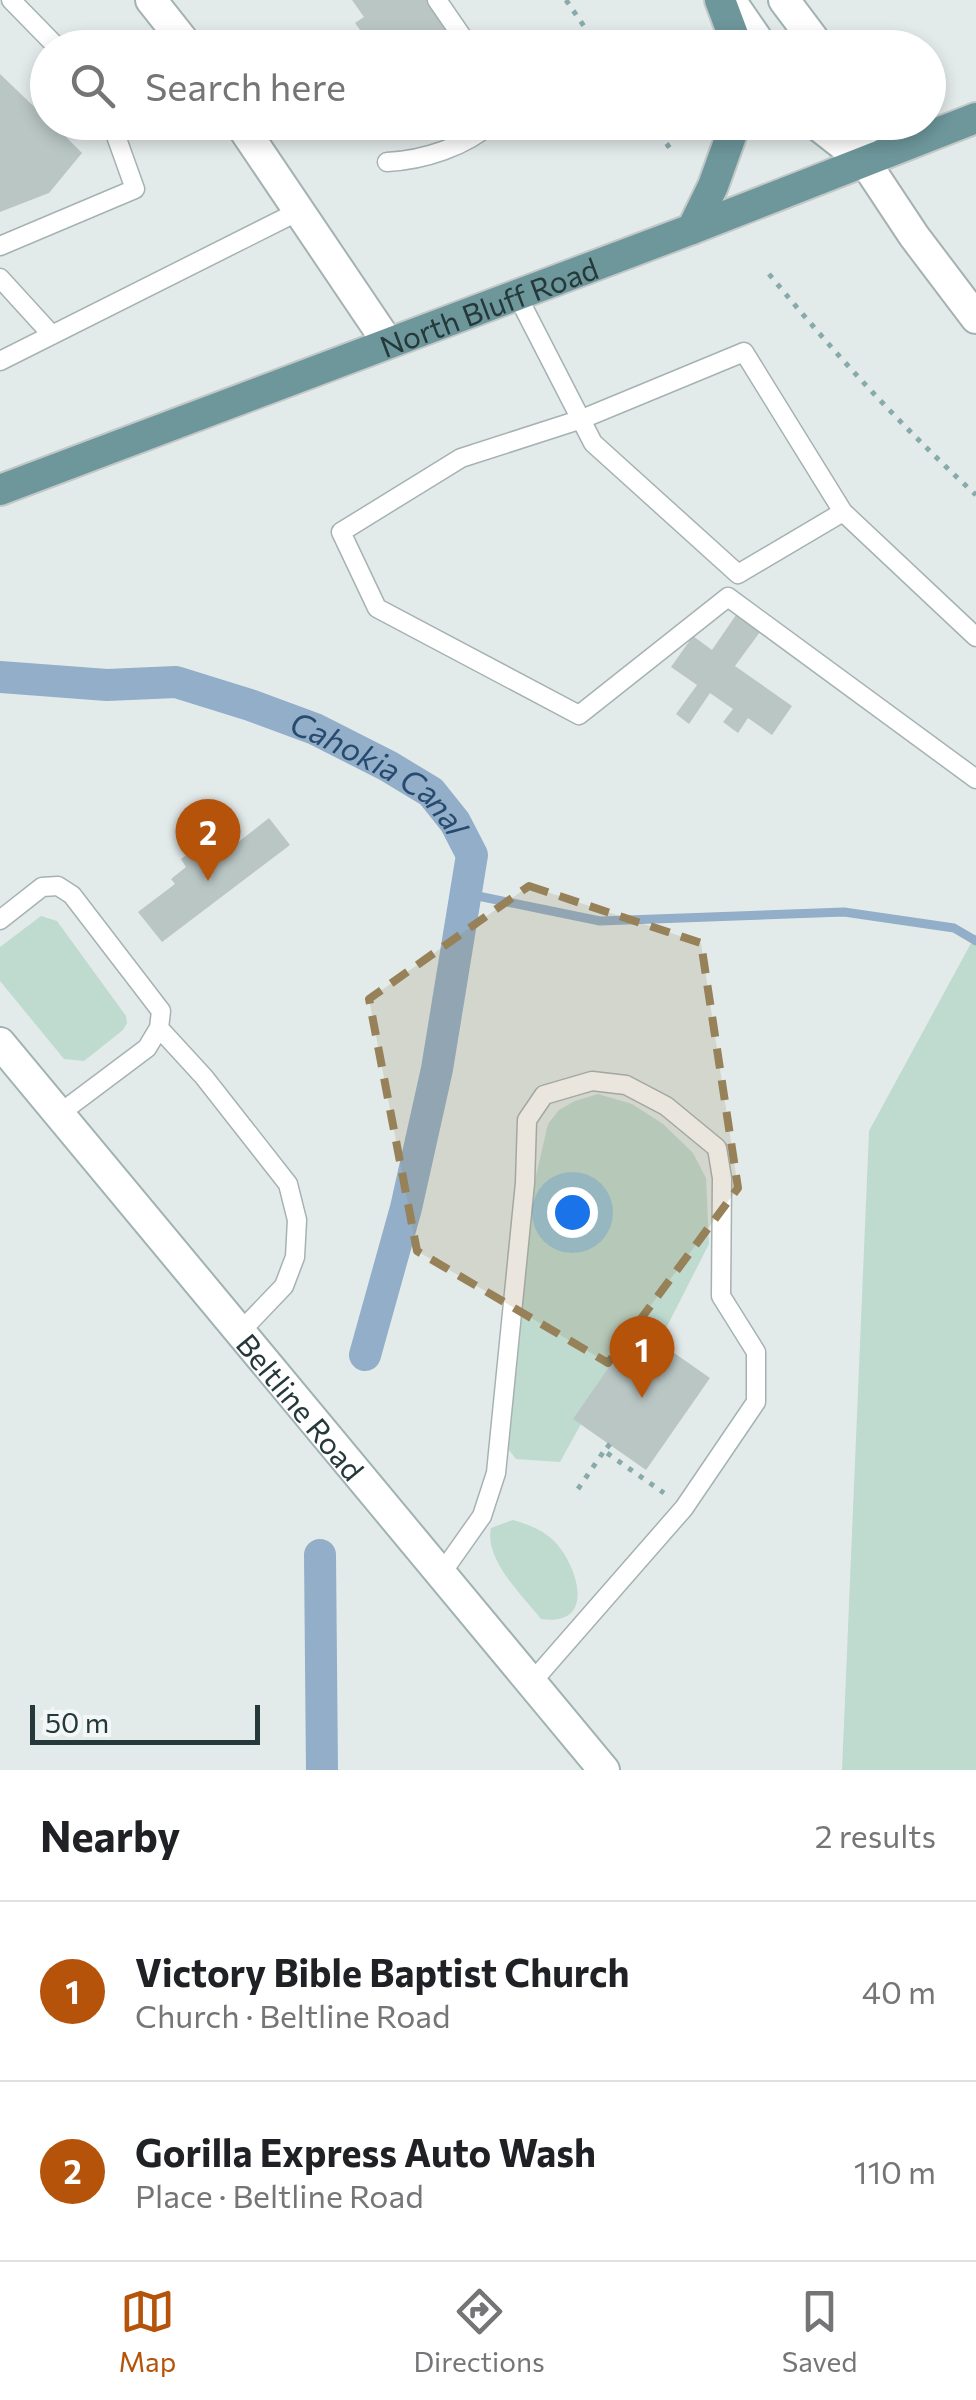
<!DOCTYPE html>
<html lang="en">
<head>
<meta charset="utf-8">
<style>
	:root { --surface:#fff; --page:#f2f2f2; --text:#202124; --muted:#757577; --line:#e0e0e0; --accent:#b45309 }
	body { margin:0; font-family:Commissioner,sans-serif; background:var(--page); color:var(--text) }
	.scale { position:absolute; left:30px; bottom:25px; width:230px; box-sizing:border-box; padding-left:10px; border:5px solid #25393a; border-top:0; font-size:28px; line-height:35px; white-space:nowrap; color:#25393a; -webkit-text-stroke:8px #f3f8f7; paint-order:stroke }
	.you { position:absolute; left:572px; top:1212px; width:35px; height:35px; margin:-25px; border:8px solid #fff; border-radius:50%; background:#1a73e8; box-shadow:0 0 0 15px #1a73e833 }
	.badge { display:grid; place-items:center; width:65px; height:65px; border-radius:50%; background:var(--accent); color:#fff; font-size:32px; font-weight:700 }
	.pin { position:absolute; translate:-50% -82px; filter:drop-shadow(0 2px 5px #0008) }
	.pin::after { content:''; position:absolute; top:52px; width:35px; height:30px; background:inherit; clip-path:polygon(0 0,100% 0,50% 100%) }
	.list { margin:0; padding:0; list-style:none }
	h2 { display:flex; justify-content:space-between; align-items:center; height:130px; margin:0; padding:0 40px; font-size:42px }
	h2 small { font-size:32px; font-weight:400; color:var(--muted) }
	.list li { display:grid; grid-template-columns:65px 1fr auto; gap:30px; align-items:center; box-sizing:border-box; height:180px; padding:0 40px; border-top:2px solid var(--line) }
	.list b { display:block; font-size:38px; white-space:nowrap }
	.list p { margin:0; font-size:32px; white-space:nowrap; color:var(--muted) }
	.list em { font-size:32px; font-style:normal; color:var(--muted) }
	.icon { flex:none; width:55px; height:55px; fill:none; stroke:currentColor; stroke-width:2; stroke-linecap:round; stroke-linejoin:round }
	.map { position:relative; flex:none; width:976px; height:1770px; overflow:hidden }
	.search { position:absolute; background:var(--surface); box-shadow:0 5px 15px #0003; left:30px; right:30px; top:30px; height:110px; display:flex; align-items:center; gap:25px; box-sizing:border-box; padding:0 35px; border-radius:55px; color:var(--muted); font-size:38px }
	.sheet { height:490px; background:var(--surface) }
	nav { display:flex; justify-content:space-around; align-items:center; box-sizing:border-box; height:140px; border-top:2px solid var(--line); background:var(--surface); font-size:28px; color:var(--muted) }
	nav a { display:grid; justify-items:center; gap:5px }
	nav .on { color:var(--accent) }
	.map>svg:first-child { display:block }
	.green { fill:#bfdacf }
	.lines { fill:none; stroke-linecap:round; stroke-linejoin:round }
	.stream { stroke:#92aec9; stroke-width:9 }
	.canal { stroke:#92aec9; stroke-width:32 }
	.building { fill:#b9c6c4 }
	.service-casing { stroke:#a6b2b2; stroke-width:21 }
	.minor-casing { stroke:#a6b2b2; stroke-width:34 }
	.secondary-casing { stroke:#a0b3b2; stroke-width:34 }
	.primary-casing { stroke:#c2c8c8; stroke-width:34 }
	.path { stroke:#88aaab; stroke-width:5; stroke-dasharray:5 8; stroke-linecap:butt }
	.service { stroke:#fff; stroke-width:18 }
	.minor { stroke:#fff; stroke-width:30 }
	.secondary { stroke:#fff; stroke-width:30 }
	.primary { stroke:#6d979b; stroke-width:30 }
	.marked { fill:#968158; fill-opacity:0.2; stroke:#968158; stroke-width:8; stroke-dasharray:20 12; stroke-linejoin:round }
	.labels { text-anchor:middle; dominant-baseline:central; stroke-width:8; stroke-linejoin:round; paint-order:stroke }
	.street-label { font-size:30px; fill:#25393a; stroke:#f3f8f7 }
	.water-label { font-size:32px; font-style:italic; fill:#274a6f; stroke:#f3f8f7 }
</style>
</head>
<body>
<div class="map">
<svg width="976" height="1770" viewBox="0 0 976 1770">
	<rect width="100%" height="100%" fill="#e3ebea"/>
	<!-- green -->
	<path class="green" d="M41 916 57 921 126 1016 127 1023 123 1030 84 1061 64 1059 0 981V947Z
		M976 934V1770H842L869 1131Z
		M598 1094 632 1104 663 1124 693 1153 706 1178 709 1244 659 1342 581 1424 560 1462 516 1459 509 1450 507 1442 532 1193 548 1124 559 1110 575 1101Z
		M513 1520C528 1524 545 1531 555 1542 579 1568 596 1627 541 1619 523 1596 484 1560 491 1528Z"/>
	<g class="lines">
		<!-- stream -->
		<path class="stream" d="M473 895 600 921 844 912 954 928 976 941"/>
		<!-- canal -->
		<g class="canal">
			<path id="s1" d="M0 677 107 685 176 682 250 705 315 729 388 766 431 792 455 822 472 855 437 1069 406 1208 365 1355"/>
			<path d="M320 1555 322 1770"/>
		</g>
	</g>
	<!-- building -->
	<path class="building" d="M352 0H439L463 48H373L355 23 364 17Z
		M0 74 48 120V122H51L82 153 49 193 0 212Z
		M736 615 760 632 735 666 792 706 772 735 748 718 738 733 723 722 733 709 710 693 689 724 676 714 697 685 671 667 693 636 712 650Z
		M269 818 290 845 162 942 138 912 175 884 171 879 186 867 181 859 205 841 213 851 227 840 232 847Z
		M637 1327 710 1378 646 1470 573 1419Z"/>
	<g class="lines">
		<defs>
			<path id="service" d="M11 0 58 48
				M437 0 470 48
				M387 162C424 160 465 147 493 122
				M0 246 135 189 111 122
				M0 278 52 335
				M517 295 593 443 738 574 843 512 976 637
				M0 361 299 211
				M843 512 744 352 582 419 461 458 341 532 377 608 579 715 728 597 976 779
				M0 920 42 887 58 886 72 895 161 1011 159 1028 147 1048 59 1114
				M159 1028 204 1077 288 1184 297 1220 295 1257 284 1286 240 1332
				M441 1574 482 1516 496 1473 525 1183 527 1120 544 1095 592 1081 626 1085 666 1106 717 1148 722 1178 721 1296 756 1352V1402L684 1508 532 1682"/>
			<path id="minor" d="M151 0 189 48
				M239 122 388 343
				M865 162 914 236 976 318"/>
			<g id="secondary">
				<path d="M730 0 763 48"/>
				<path d="M784 0 820 48"/>
				<path d="M814 122 865 162"/>
				<path d="M856 122 865 162"/>
				<path id="s2" d="M0 1043 604 1770"/>
			</g>
			<g id="primary">
				<path d="M720 0 738 48"/>
				<path d="M692 229 713 186 736 122"/>
				<path id="s3" d="M0 490 692 229 976 118"/>
			</g>
		</defs>
		<!-- service casing -->
		<use href="#service" class="service-casing"/>
		<!-- minor casing -->
		<use href="#minor" class="minor-casing"/>
		<!-- secondary casing -->
		<use href="#secondary" class="secondary-casing"/>
		<!-- primary casing -->
		<use href="#primary" class="primary-casing"/>
		<!-- path -->
		<path class="path" d="M566 0 599 48
			M652 122 673 153
			M769 274C835 354 900 425 976 495
			M610 1444 604 1451 664 1493
			M578 1489 604 1451"/>
		<!-- service -->
		<use href="#service" class="service"/>
		<!-- minor -->
		<use href="#minor" class="minor"/>
		<!-- secondary -->
		<use href="#secondary" class="secondary"/>
		<!-- primary -->
		<use href="#primary" class="primary"/>
	</g>
	<!-- marked area -->
	<path class="marked" d="M529 886 701 943 738 1188 608 1363 417 1251 369 999Z"/>
	<g class="labels">
		<!-- street labels -->
		<g class="street-label">
			<text stroke="none"><textPath href="#s3" startOffset="522">North Bluff Road</textPath></text>
			<text stroke="none"><textPath href="#s2" startOffset="472">Beltline Road</textPath></text>
		</g>
		<!-- water labels -->
		<g class="water-label">
			<text stroke="none"><textPath href="#s1" startOffset="402">Cahokia Canal</textPath></text>
		</g>
	</g>
</svg>
<div class="scale">50 m</div>
<div class="you"></div>
<div class="pin badge" style="left:642px;top:1398px">1</div>
<div class="pin badge" style="left:208px;top:881px">2</div>
<div class="search"><svg class="icon" aria-label="search" viewBox="0 0 24 24"><circle cx="10" cy="10" r="6"/><path d="M15 15l6 6"/></svg>Search here</div>
</div>
<section class="sheet">
<h2>Nearby<small>2 results</small></h2>
<ul class="list">
<li><span class="badge">1</span><div><b>Victory Bible Baptist Church</b><p>Church · Beltline Road</p></div><em>40 m</em></li>
<li><span class="badge">2</span><div><b>Gorilla Express Auto Wash</b><p>Place · Beltline Road</p></div><em>110 m</em></li>
</ul>
</section>
<nav>
<a class="on"><svg class="icon" aria-label="map" viewBox="0 0 24 24"><path d="M3 6l6-2 6 2 6-2v14l-6 2-6-2-6 2zM9 4v14M15 6v14"/></svg>Map</a>
<a><svg class="icon" aria-label="directions" viewBox="0 0 24 24"><path d="M12 3l9 9-9 9-9-9zM9 14v-3h6M13 9l2 2-2 2"/></svg>Directions</a>
<a><svg class="icon" aria-label="saved" viewBox="0 0 24 24"><path d="M7 4h10v16l-5-4-5 4z"/></svg>Saved</a>
</nav>
</body>
</html>
